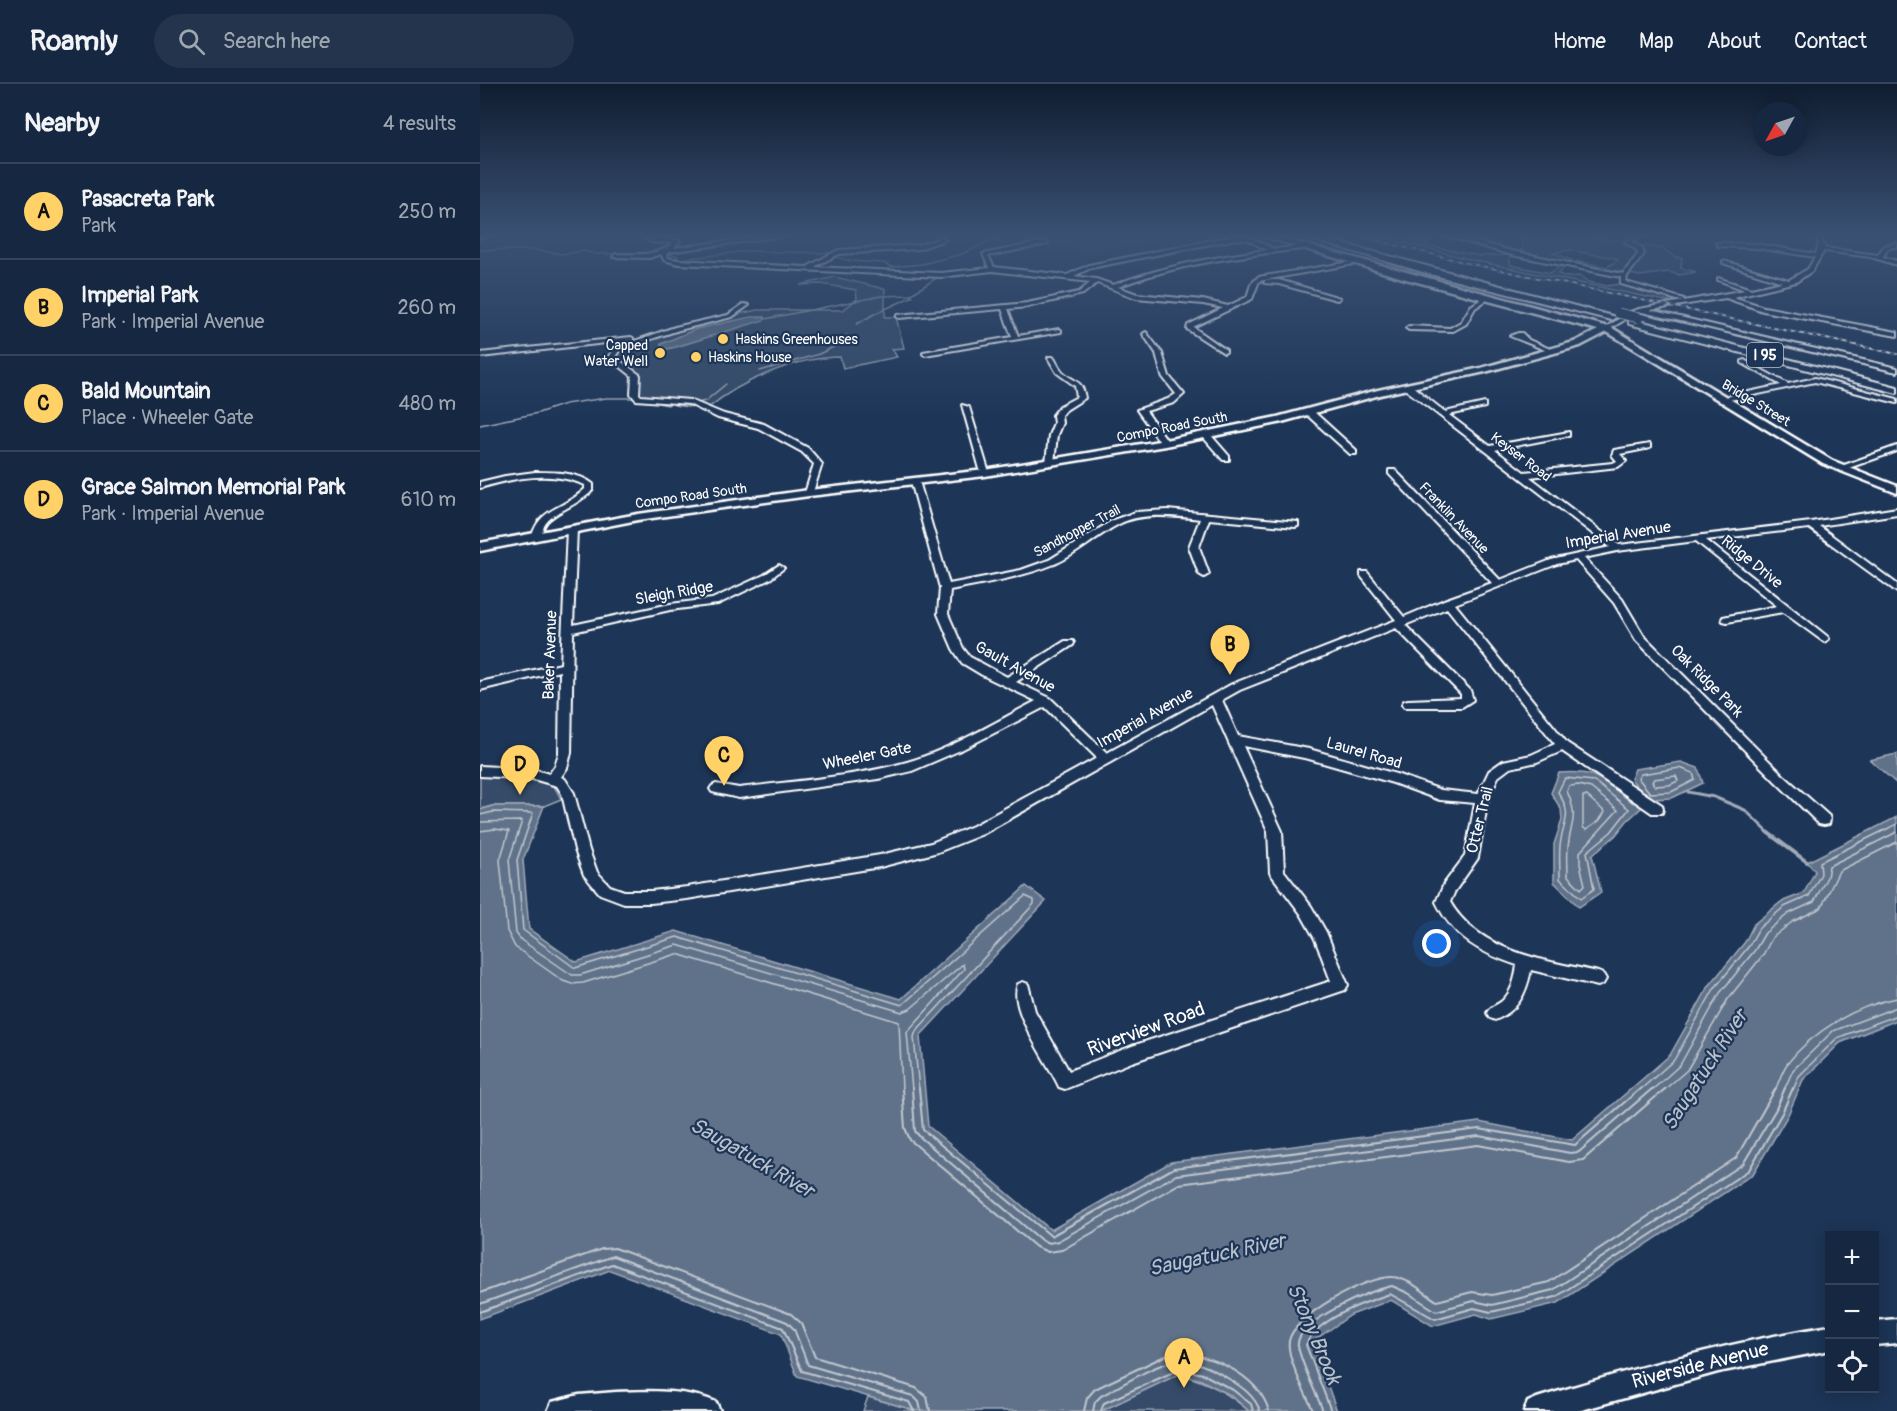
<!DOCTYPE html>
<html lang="en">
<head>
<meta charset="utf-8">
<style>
	:root { --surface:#162841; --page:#23344c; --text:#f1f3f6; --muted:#9ea6b1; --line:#35445a; --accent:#ffd166 }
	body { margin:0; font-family:Pangolin,sans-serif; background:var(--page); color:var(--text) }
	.controls { position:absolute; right:18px; bottom:18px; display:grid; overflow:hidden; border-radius:0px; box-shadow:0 3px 15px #0003 }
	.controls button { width:54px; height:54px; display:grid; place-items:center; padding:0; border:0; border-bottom:2px solid var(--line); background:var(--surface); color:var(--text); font:30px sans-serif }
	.compass { position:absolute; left:1273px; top:18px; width:54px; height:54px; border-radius:50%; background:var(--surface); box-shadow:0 3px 15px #0003; rotate:230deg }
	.you { position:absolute; left:957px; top:860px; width:21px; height:21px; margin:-15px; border:4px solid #fff; border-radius:50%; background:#1a73e8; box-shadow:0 0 0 9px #1a73e833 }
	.badge { display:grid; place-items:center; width:39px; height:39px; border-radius:50%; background:var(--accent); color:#111; font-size:20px; font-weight:700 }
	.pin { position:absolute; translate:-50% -50px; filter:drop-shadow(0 2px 3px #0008) }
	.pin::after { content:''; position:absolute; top:32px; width:21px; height:18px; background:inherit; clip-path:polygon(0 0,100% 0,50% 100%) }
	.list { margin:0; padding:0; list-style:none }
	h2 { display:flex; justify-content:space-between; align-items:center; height:78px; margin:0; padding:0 24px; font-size:26px }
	h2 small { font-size:20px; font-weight:400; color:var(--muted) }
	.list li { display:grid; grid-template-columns:39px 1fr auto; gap:18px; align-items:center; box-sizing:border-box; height:96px; padding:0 24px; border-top:2px solid var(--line) }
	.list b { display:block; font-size:22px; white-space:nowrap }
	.list p { margin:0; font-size:20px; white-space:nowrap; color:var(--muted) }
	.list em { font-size:20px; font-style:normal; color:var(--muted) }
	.icon { flex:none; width:33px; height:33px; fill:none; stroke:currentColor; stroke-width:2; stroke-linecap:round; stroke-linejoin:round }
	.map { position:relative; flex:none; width:1417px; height:1327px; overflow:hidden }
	header { display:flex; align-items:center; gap:36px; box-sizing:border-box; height:84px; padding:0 30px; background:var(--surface); border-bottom:2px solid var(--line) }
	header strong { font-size:28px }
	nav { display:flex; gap:33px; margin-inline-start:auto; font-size:21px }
	.search { width:420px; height:54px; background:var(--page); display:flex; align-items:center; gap:15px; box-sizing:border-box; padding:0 21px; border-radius:33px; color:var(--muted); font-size:22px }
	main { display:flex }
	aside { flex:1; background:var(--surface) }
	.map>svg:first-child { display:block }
	.built { fill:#2a4161 }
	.green { fill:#364b69; stroke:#9aa5b4; stroke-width:1.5 }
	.water { fill:#617289; stroke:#a0aab8; stroke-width:1.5 }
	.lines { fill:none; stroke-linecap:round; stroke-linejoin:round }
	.shore-far1 { stroke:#c0c7d0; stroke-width:1.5 }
	.shore { stroke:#c0c7d0; stroke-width:2 }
	.stream-far2 { stroke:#a0aab8; stroke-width:1.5 }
	.stream-far1 { stroke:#a0aab8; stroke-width:3 }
	.stream { stroke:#a0aab8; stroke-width:4 }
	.minor-casing { stroke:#fff; stroke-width:4 }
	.major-casing { stroke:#fff; stroke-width:5 }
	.highway-casing { stroke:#fff; stroke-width:4 }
	.minor { fill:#1d3557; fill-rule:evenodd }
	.major { fill:#1d3557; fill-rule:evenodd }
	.highway { fill:#1d3557; fill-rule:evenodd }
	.rail-casing { stroke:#fff; stroke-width:2 }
	.rail { stroke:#1d3557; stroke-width:1.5; stroke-dasharray:4.5; stroke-linecap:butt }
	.highway-bridge-casing { stroke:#fff; stroke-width:11; stroke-linecap:butt }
	.highway-bridge { stroke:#1d3557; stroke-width:9 }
	.poi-dot { fill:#ffd166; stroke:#1d3557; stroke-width:2 }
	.labels { text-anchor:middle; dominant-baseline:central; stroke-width:4.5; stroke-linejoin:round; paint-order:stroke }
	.far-poi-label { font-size:14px; fill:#fff; stroke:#1d3557; text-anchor:start }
	.far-street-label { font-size:14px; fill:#fff; stroke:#1d3557 }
	.shield { fill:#1d3557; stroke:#bbc2cd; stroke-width:1.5 }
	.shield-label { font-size:15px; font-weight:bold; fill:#fff }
	.street-label { font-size:16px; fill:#fff; stroke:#1d3557 }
	.near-street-label { font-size:20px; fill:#fff; stroke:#1d3557 }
	.near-water-label { font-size:21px; font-style:italic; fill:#b8c0ca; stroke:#1d3557 }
</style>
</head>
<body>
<header>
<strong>Roamly</strong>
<div class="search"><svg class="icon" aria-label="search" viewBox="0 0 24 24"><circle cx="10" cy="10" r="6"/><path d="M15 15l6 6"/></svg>Search here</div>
<nav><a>Home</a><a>Map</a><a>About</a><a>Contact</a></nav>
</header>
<main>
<aside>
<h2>Nearby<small>4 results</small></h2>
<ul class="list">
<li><span class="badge">A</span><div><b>Pasacreta Park</b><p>Park</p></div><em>250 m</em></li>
<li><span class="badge">B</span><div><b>Imperial Park</b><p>Park · Imperial Avenue</p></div><em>260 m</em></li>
<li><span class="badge">C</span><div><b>Bald Mountain</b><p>Place · Wheeler Gate</p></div><em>480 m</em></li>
<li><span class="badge">D</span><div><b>Grace Salmon Memorial Park</b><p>Park · Imperial Avenue</p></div><em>610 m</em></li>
</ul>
</aside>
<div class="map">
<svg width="1417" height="1327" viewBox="0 0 1417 1327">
	<rect width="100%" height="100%" fill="#1d3557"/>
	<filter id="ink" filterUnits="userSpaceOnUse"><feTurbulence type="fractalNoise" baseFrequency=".0167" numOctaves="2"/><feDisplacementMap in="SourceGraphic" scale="12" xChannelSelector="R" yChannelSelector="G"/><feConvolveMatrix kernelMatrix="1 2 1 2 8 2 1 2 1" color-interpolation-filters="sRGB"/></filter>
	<g filter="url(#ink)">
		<!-- built -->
		<path class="built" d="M559 151H692L695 153 600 170 572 156Z"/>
		<!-- green -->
		<path class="green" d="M893 151H929L937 156 952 155 945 161 1000 172 1030 171 1033 172 1029 174 1031 181 1070 189 1082 181 1086 182 1078 190 1087 193 1100 192 1109 198 1127 202 1140 200 1189 215 1209 216 1190 218 996 177Z
			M1034 151H1108L1118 155 1139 156 1150 161 1174 163 1184 165 1195 173 1202 174 1201 184 1216 188 1200 191 1189 188 1160 192 1095 179 1097 177 1127 183 1138 176 1135 174 1088 166 1073 169 1092 176 1088 178 1040 168 1043 164 1042 157 1047 155Z
			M355 193 405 205V233H416L424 264 412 265 417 273 363 284 360 273C316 273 260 297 227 325L203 317 159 314 156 291 132 270 171 253 250 232 277 226H363L377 215 376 206 341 200 320 201Z
			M0 692 46 695 70 700 75 704 81 715 64 722H12L0 725Z
			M699 1290C728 1298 746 1308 769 1327H621Z
			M388 1313 437 1327H383Z"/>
		<!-- water -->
		<path class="water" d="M271 233H285L284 236 196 263 187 265 181 263V260L216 245Z
			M1417 670V700L1390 676Z
			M1201 678 1218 684 1223 699 1192 714 1171 715 1147 737 1135 752 1112 771 1121 808 1099 823 1074 798V760L1082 736 1081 725 1071 709 1079 689C1121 686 1121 697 1153 719L1162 709 1151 695 1155 685Z
			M12 722H64L43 776 49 845 96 878 196 847 421 915 546 802 566 817 440 952 448 1042 571 1146 691 1078 999 1038 1092 1056 1190 971 1229 902 1265 858 1274 840 1301 818 1324 809 1335 787 1327 778 1417 733V936L1360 959 1323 996 1308 1031 1273 1090 1078 1219 1011 1235 996 1230 953 1242 911 1216 871 1231 832 1258 857 1327H769L750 1311 721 1296 699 1290 621 1327H437L317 1292 301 1250 130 1186 0 1235V726Z"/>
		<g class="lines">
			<!-- shore-far1 -->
			<path class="shore-far1" d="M1200 684 1213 689 1215 696 1191 708 1170 709 1158 694 1161 690Z
				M1196 692 1198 697 1189 701 1175 702 1172 698 1174 695Z
				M1085 694 1114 697 1149 725 1131 748 1107 768 1114 805 1101 814 1080 795C1080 784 1079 772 1080 762 1083 736 1094 733 1078 708Z
				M1099 701 1111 704 1138 726 1100 768V780L1105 801 1101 805 1088 792C1088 782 1087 773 1088 763 1091 736 1099 735 1087 707L1089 702Z
				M1103 712H1107L1125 728 1119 737 1106 746 1103 743Z
				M0 731 13 728 53 729 37 776 43 846 95 884 197 853 422 921 545 812 554 816V820L436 947 434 953 439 1006
				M0 738 42 737 29 776 36 849 41 856 92 891H100L197 861 422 928 430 925 483 880 484 885 427 948 432 1006
				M0 747 15 745 29 747 20 776 27 847 35 863 83 897 92 900 103 899 197 870 419 938 422 1006
				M1160 1006 1194 976 1234 905 1269 862 1279 844 1304 823 1329 812 1341 790 1340 778 1417 740
				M1172 1006 1200 981 1240 909 1275 866 1285 849 1308 830 1334 818 1347 793 1349 782 1417 748
				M1184 1006 1207 986 1248 915 1283 871 1292 854 1312 838 1341 824 1359 787 1417 758
				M1295 1006C1299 998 1302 987 1307 980 1333 947 1375 922 1417 914
				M1304 1006 1313 986 1353 947 1417 923
				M1313 1006 1319 992 1357 954 1417 931"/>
			<!-- shore -->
			<path class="shore" d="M422 1004 425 1044 430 1056 556 1163 568 1168 582 1166 699 1100 998 1061 1089 1078 1103 1076 1186 1004
				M432 1004 435 1047 440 1053 561 1156 569 1159 578 1157 696 1091 999 1052 1090 1069 1099 1068 1173 1004
				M439 1004 443 1046 571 1152 694 1084 999 1045 1095 1061 1161 1004
				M0 1209 122 1165 135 1164 311 1230 321 1239 335 1273 436 1304 447 1313 450 1327
				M0 1220 133 1172 307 1238 314 1245 328 1281 433 1312 439 1318 441 1327
				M0 1228 132 1180 303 1244 322 1287 429 1318 434 1327
				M604 1327 607 1314 615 1305 689 1270C726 1266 778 1290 789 1327
				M613 1327 615 1318 621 1312C642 1302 673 1280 697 1277 714 1275 735 1286 749 1295 762 1303 775 1312 780 1327
				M621 1327 624 1319 700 1285 723 1290 753 1306 771 1320 773 1327
				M833 1327C827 1311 806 1274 809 1257 813 1231 888 1192 912 1193 929 1194 944 1209 957 1217L992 1208 1012 1211 1069 1198 1256 1074 1296 1004
				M843 1327C836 1309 821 1279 818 1262 814 1238 892 1205 912 1202L928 1209 956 1227 994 1217 1012 1221 1073 1206 1263 1080 1296 1025 1305 1004
				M851 1327 826 1261C836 1235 885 1218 910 1210L955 1235 994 1224 1011 1228 1076 1213 1269 1086 1302 1029 1313 1004"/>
			<!-- stream-far2 -->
			<path class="stream-far2" d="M0 166H56L81 170 103 167 116 170H164
				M187 170 198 172 196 175H201L269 167 349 169
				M352 172 371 177 404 179 411 183 442 180 482 170 523 151
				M397 229 433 212 431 211
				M285 235 401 212 430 211 458 193
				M377 240 396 229
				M280 287 339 270 366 257 367 251
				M229 314 246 300
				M218 319 228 316
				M194 321 208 323 213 321
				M0 341 58 329 85 320 126 314H151L188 321"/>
			<!-- stream-far1 -->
			<path class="stream-far1" d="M1208 708 1234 713 1265 726 1289 749"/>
			<!-- stream -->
			<path class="stream" d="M1287 748 1327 778"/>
			<defs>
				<path id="minor" d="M0 151H11L0 154Z
					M160 151 200 157 194 164 295 151H311L189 168 186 171 188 174 198 176 327 183 358 166 438 161 459 155 455 151H461L465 156 439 165 359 170 334 183 461 189 509 184 503 170 566 157 568 160 508 172 514 183 587 191 609 181 756 151 771 154 794 165 825 162 823 165C762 172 696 180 638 203L657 210 723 216 748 222 767 213 771 200 778 193 877 177 880 179 779 197 772 215 713 243 746 266V268L744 269 707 245 708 241 743 224 723 220 656 214 617 199 603 210 547 223 528 225 538 252 579 245 581 246V248L445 271 443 270V268L532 253 522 225 419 234 417 233V231L547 219 599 208 611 198 512 187 461 193 198 180 184 176 181 170 169 174 133 173 135 170C155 170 177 173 193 159L172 158ZM756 155 768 156 787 166C737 172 680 183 633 201L616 195 594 192 611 184Z
					M962 151H971L1032 167 1143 190 1158 170 1157 166 1145 158 1158 151H1165L1152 158 1162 164 1164 170 1147 192 1146 198 1204 215 1201 217 1141 200V193L1032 171Z
					M1335 151H1340L1345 164 1398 171 1404 162 1417 159V163L1408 164 1403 173 1417 177V181L1391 173 1344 167 1332 187 1316 198 1253 213 1284 223 1417 248V252L1283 227 1246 214 1170 226 1417 284V288L1162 228 1154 230 1128 246 1123 245 1150 228 1159 225 1265 206 1238 196V194L1271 205 1302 198 1243 179V177L1309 196 1328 185 1335 173 1276 164 1238 162 1236 159 1276 160 1336 170 1339 160Z
					M786 196H799L860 214 857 216 799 200 784 199Z
					M1006 212 1008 215 995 224 986 240 973 247 929 246 926 244 929 242 970 244 981 238 991 222Z
					M264 220 269 221 252 233 199 246 153 261 139 267 135 273 160 291 159 310 161 312 210 316 244 330 284 340 328 364 342 380 332 411 325 409 334 380 322 368 278 344 238 334 209 320 156 316 151 310 152 292 128 273 135 265 149 259 195 243 248 231Z
					M666 248 682 269 689 292 704 310 694 319 666 327 689 359 685 361H682L657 326 688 315 696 310 682 292 676 269 663 250Z
					M1038 249H1042L1049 256 1075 267 1070 268 1030 252Z
					M151 253 153 254V256L0 273V269Z
					M569 273H573C577 278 579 285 584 289 596 299 602 296 605 314L586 326 581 331 582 339 577 351 574 379 570 381 566 379 569 351 574 339 573 331 580 322 597 313 595 302 577 289 568 274Z
					M1264 276 1308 300 1335 294 1417 315V319L1335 298 1240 318V314L1301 301 1262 279V277Z
					M925 301H931L965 328 1005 319V323L969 331 1010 362 1089 348V352H1086L1015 366 1044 388 1133 379 1137 377 1132 371 1134 366 1170 360V364L1140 370 1146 377 1138 383 1050 393 1139 461 1331 438 1417 424V430L1339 442 1417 500V508L1329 444 1226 456 1348 553 1349 555 1344 558 1303 528 1247 538 1243 537 1242 535 1243 533 1297 522 1216 457 1137 467 1104 474 1142 515 1164 552 1303 691 1349 732 1350 736 1349 740 1344 741 1339 740 1295 697 1156 556 1134 519 1096 476 1077 480 975 520 1087 659 1182 721 1183 725 1182 729H1172L1082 667 1057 678 1030 684 1018 693 1008 715 998 774 975 807 970 818C1000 869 1065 876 1118 888L1123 890 1126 895 1123 900 1118 902 1051 886C1046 910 1038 927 1015 936L1010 934 1007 929C1010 922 1016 922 1022 917 1032 908 1035 895 1037 881 1000 869 973 854 956 818L964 800 985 772 995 719 960 716 913 699 829 675 763 662 802 747 804 787 831 822 846 848 868 901 865 906 652 978 585 1005 579 1003C569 979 527 925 538 900L543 898 548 900 555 927 589 987 652 962 851 897 835 855 821 830 790 789 788 747 732 621 503 750 458 768 400 783 207 815 171 819H144L120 810 104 791 95 766 82 710 77 702 53 695 0 692V682L53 685 69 690 75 682 79 669 80 587 0 606V598L81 580 87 445 92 442 97 445 93 541 190 520 232 515 284 491 299 481 304 484 290 495 238 520 190 526 93 548 91 669 87 684 81 693 85 695 94 709 109 766 117 788 130 802 144 807H171L207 803 400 771 451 759 493 742 617 674 565 623 483 665 432 687 398 695 259 714 232 708 230 705 232 702 236 700 259 704C313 697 375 693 427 678 470 666 517 637 556 617L502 591 482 579 473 565 458 530 460 504 431 397 432 395 439 397 469 500 541 486 569 476 633 436 656 428 687 426 818 438V442L815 443 729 435 719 463 729 490 724 493 719 490 709 463 720 435C693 432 663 428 639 440 616 452 596 472 572 481 539 494 504 499 470 506L468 530 483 564 490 573 527 593 585 557H593L594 559 593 561 536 598 570 614 627 669 752 600 916 536 881 492V488H887L924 533 964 516 1012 499 909 390V386H915L1020 496 1071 476 1130 463 925 305ZM967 524 1075 660 1051 671 1023 677 1009 687 998 710 961 706 916 690 829 665 758 652 742 616 760 606 916 544 981 610V614L928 616 924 617 922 620 924 623H982L993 616 990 606 925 541Z
					M482 321 489 323 509 389 508 391 501 389Z
					M827 327H833L876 366V370H870L827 331Z
					M723 349H729L749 372V376H743L723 353Z
					M1417 362V367L1363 386 1356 384Z
					M55 388C75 388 98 388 113 400V406C101 420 73 428 66 439 61 445 64 451 57 455L52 452C60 423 85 425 105 405V401C71 386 34 394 0 404V398L25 392Z"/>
				<path id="major" d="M779 151H790L1132 244 1351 376 1417 402V409L1343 380 1127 248 1100 262 1005 288 900 311 798 339 685 362 505 392 329 412 158 436 0 467V459L158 430 329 406 505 386 685 356 797 333 898 306 1001 284 1094 258 1118 246 926 195Z
					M1417 1235V1259L1394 1261V1237Z
					M1350 1242V1266L1238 1288 1098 1327H1044L1048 1318 1057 1314C1153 1284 1250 1258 1350 1242Z
					M136 1308C168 1307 206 1305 236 1318L240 1327H68L72 1318 99 1311Z"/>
				<path id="highway" d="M817 151H831L1136 233 1131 236 950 190Z
					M1152 235 1417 303V309L1149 240V236Z"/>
			</defs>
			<!-- minor casing -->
			<use href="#minor" class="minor-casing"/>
			<!-- major casing -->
			<use href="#major" class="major-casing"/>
			<!-- highway casing -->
			<use href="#highway" class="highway-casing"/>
			<!-- minor -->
			<use href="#minor" class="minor"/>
			<!-- major -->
			<use href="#major" class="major"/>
			<!-- highway -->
			<use href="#highway" class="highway"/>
			<defs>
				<path id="rail" d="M876 151 987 179 1417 270"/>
			</defs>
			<!-- rail casing -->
			<use href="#rail" class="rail-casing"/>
			<!-- rail -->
			<use href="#rail" class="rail"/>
			<defs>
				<path id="highway-bridge" d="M1138 229 1159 234"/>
			</defs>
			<!-- highway-bridge casing -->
			<use href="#highway-bridge" class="highway-bridge-casing"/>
			<!-- highway-bridge -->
			<use href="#highway-bridge" class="highway-bridge"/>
		</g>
	</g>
	<!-- sky -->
	<linearGradient id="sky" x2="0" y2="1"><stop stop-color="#101d30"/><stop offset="0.45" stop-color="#3a5174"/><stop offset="1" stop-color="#3a5174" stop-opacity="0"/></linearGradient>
	<rect width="1417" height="337" fill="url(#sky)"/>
	<!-- markers -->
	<g class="poi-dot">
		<circle cx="243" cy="255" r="6"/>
		<circle cx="180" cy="269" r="6"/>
		<circle cx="216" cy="273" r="6"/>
	</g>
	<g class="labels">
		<!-- far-poi labels -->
		<g class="far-poi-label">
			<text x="255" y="255">Haskins Greenhouses</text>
			<text x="168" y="261" text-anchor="end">Capped<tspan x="168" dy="16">Water Well</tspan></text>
			<text x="228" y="273">Haskins House</text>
		</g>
		<!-- far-street labels -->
		<g class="far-street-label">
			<text transform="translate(1276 319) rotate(31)">Bridge Street</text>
			<text transform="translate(692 343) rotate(-11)">Compo Road South</text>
			<text transform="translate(1041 373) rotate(37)">Keyser Road</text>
			<text transform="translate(211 412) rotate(-8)">Compo Road South</text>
			<text transform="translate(974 434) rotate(46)">Franklin Avenue</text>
			<text transform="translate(597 447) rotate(-28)">Sandhopper Trail</text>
		</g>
		<!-- shield labels -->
		<rect class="shield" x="1267" y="259" width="36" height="24" rx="4.5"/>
		<g class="shield-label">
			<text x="1285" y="271">I 95</text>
		</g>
		<!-- street labels -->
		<g class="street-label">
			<text transform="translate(1138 451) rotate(-9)">Imperial Avenue</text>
			<text transform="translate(1272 478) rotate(39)">Ridge Drive</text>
			<text transform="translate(194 509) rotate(-10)">Sleigh Ridge</text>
			<text transform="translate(70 571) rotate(-88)">Baker Avenue</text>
			<text transform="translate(535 583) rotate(29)">Gault Avenue</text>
			<text transform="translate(1227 597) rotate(45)">Oak Ridge Park</text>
			<text transform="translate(665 634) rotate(-29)">Imperial Avenue</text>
			<text transform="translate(884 669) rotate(16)">Laurel Road</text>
			<text transform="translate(387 672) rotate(-11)">Wheeler Gate</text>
			<text transform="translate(1000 736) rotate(-76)">Otter Trail</text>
		</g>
		<!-- near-street labels -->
		<g class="near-street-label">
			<text transform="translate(666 945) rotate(-20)">Riverview Road</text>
			<text transform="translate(1220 1281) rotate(-14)">Riverside Avenue</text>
		</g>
		<!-- near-water labels -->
		<g class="near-water-label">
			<text transform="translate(1225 986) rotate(-57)">Saugatuck River</text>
			<text transform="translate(272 1074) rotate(30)">Saugatuck River</text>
			<text transform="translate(737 1171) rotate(-12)">Saugatuck River</text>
			<text transform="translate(834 1250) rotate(67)">Stony Brook</text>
		</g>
	</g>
</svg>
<div class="controls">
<button>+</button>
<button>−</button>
<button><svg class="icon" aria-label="locate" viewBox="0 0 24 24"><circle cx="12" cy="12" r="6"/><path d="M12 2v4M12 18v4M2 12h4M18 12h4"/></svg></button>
</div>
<svg class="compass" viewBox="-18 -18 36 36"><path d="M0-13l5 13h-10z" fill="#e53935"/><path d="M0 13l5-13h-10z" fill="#9ea6b1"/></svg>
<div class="you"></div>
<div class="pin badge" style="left:704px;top:1304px">A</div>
<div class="pin badge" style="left:750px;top:591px">B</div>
<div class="pin badge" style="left:244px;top:702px">C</div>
<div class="pin badge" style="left:40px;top:711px">D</div>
</div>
</main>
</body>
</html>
